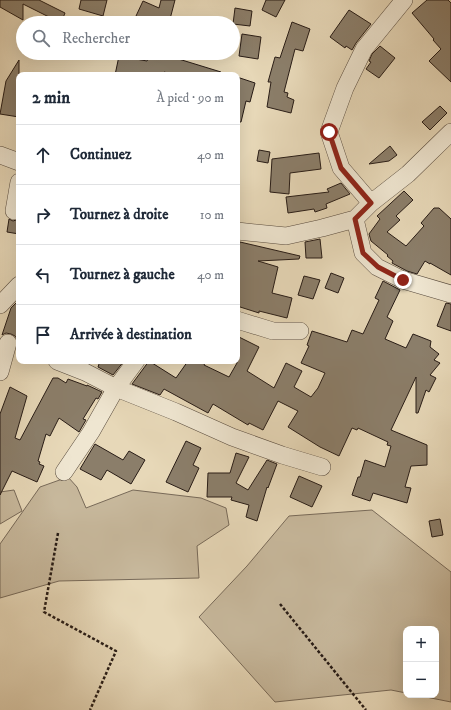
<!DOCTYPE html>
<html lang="fr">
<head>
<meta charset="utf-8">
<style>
	:root { --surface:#fff; --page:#f2f2f3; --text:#1f2937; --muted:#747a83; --line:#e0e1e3 }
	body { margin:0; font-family:"IM FELL DW Pica",serif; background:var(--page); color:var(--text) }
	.controls { position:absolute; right:12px; bottom:12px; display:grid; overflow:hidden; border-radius:8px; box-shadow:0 4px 16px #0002 }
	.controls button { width:36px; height:36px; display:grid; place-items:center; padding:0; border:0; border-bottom:1px solid var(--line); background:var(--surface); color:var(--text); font:20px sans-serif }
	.stop { position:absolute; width:12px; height:12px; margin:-9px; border:3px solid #8f2418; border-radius:50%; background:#fff }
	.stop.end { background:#8f2418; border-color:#fff; box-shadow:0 1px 4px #0008 }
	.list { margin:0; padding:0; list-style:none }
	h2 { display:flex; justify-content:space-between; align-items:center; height:52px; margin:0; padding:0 16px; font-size:17px }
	h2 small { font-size:13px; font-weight:400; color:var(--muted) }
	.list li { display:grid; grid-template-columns:26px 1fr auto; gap:12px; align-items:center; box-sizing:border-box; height:60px; padding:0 16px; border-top:1px solid var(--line) }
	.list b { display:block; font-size:15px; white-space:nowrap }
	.list em { font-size:13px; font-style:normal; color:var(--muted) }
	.icon { flex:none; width:22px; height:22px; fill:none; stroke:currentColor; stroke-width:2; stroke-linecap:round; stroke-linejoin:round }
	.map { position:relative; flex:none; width:451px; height:710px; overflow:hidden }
	.search { position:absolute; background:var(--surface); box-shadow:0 4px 16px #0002; left:16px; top:16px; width:224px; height:44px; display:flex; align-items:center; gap:10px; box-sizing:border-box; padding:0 14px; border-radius:22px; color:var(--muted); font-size:15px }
	.panel { position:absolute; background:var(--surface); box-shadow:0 4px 16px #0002; left:16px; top:72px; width:224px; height:292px; border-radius:8px }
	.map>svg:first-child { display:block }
	.green { fill:#c7b89c; stroke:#786a59 }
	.building { fill:#8b7e6a; stroke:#281c16 }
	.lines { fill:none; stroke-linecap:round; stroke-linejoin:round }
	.street-casing { stroke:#584b3e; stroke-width:18 }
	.path { stroke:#281c16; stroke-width:2.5; stroke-dasharray:3 2; stroke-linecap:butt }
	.street { stroke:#efe6d1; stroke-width:17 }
	.route { stroke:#8f2418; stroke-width:5 }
</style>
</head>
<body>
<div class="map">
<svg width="451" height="710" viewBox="0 0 451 710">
	<rect width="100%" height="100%" fill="#e7d8b8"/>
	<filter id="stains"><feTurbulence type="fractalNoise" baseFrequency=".005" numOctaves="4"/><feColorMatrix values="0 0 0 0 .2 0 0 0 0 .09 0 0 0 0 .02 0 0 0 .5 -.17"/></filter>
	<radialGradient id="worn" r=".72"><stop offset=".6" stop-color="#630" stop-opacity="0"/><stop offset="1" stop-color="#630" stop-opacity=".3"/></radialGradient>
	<!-- green -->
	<path class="green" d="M68 477 77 487 86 508 133 490 201 498 226 508 229 525 197 546 199 578 59 581 0 598V544L40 487Z
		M14 490 22 511 0 524V492Z
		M372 510 451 572V702L416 695H436V629H406V693L391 690 275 702 199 617 247 566 289 516Z"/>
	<!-- building -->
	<path class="building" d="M0 0H39L65 13 61 23 23 4V20L0 7Z
		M81 0H107L103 16 79 9Z
		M161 0H175L169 23H154L136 16 143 1 159 8Z
		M266 0H285L276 17 262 10Z
		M427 0H448L451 3V82L429 61 441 49 433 40 434 39 412 13Z
		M235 8 252 11 250 26 233 24Z
		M349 10 371 24 356 43 352 50 346 46 345 48 330 37Z
		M292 22 310 29 303 51 295 49 284 92 288 93 287 97 294 100 291 113 267 107 271 82H268L275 57 280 58Z
		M242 34 261 37 258 59 239 56Z
		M380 46 395 58 379 78 366 69 371 62 369 61 372 54Z
		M151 53H159L221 72V75H175L164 72 163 75H115L119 56 147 61Z
		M19 60V117L0 114 6 81Z
		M237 77 255 83 250 102 246 101 241 122H237Z
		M440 106 447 113 430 130 422 122Z
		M390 146 397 155 389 161 369 164Z
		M259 150 270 152 268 163 257 161Z
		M319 153 321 169 290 173 289 194 270 192 272 159Z
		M341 183 350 194 326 204 327 208 315 212 314 209 288 213 286 197 329 192 327 189Z
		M404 191 413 200 396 216 400 220 387 232 406 246 424 226 421 223 434 208H439L451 219V275L430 263V264L425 261 417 274 407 271 392 263 393 261 387 256 388 255 371 241 369 234 380 219 377 216Z
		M9 219 13 221 19 219V234L7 232Z
		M320 239 322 258H306L305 242Z
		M240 242 300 256 299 259 258 261 278 267 272 293 292 298 287 318 259 311V313L237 306V253Z
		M331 273 344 278 338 293 325 288Z
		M304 276 320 280 313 299 298 295Z
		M383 281 400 290 387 317 393 321 385 339 406 348 413 334 431 341 430 347 439 354 434 360 440 363 430 375 436 378 429 392 426 390 418 413H416V377L391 430 427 445V465L411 466 405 487 411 488 407 503 373 493 370 501 352 495 358 477H360L365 460 385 467 391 446 387 445 388 442 358 428 357 430 352 428 339 456 320 447 288 427 298 411 278 401 263 430 249 423 248 425 213 404 208 413 164 389 160 395 132 384 149 361 176 378 188 361H206L204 365 229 377 237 363V336L259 347 247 371 274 388 286 363 302 371 294 387 311 397 318 388 325 373 301 363 309 346 307 345 312 331 347 342 352 330 363 334 379 300 375 298Z
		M19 300V342L15 336 11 334 6 333 2 335 11 308Z
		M446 303 451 304V331L437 326Z
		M100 361H124L113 375 98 367Z
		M53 378H58L66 383 68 379 87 386V385L102 392 98 399 96 398 83 419 86 420 79 432 59 418 50 436 46 434 38 461 40 462 39 464 44 466 37 482 12 471 0 495V414L10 387 27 396 15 438 20 440Z
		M186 441 201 448 193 465 199 468 188 492 166 482Z
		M95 444 123 460 129 451 145 460 131 484 107 470 101 480 80 469Z
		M236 453 249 457 236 483 248 490 267 460 277 464 268 488 267 487 257 521 246 517 249 505 231 500 232 497H207L208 473H230Z
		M299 476 322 486 312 507 290 497Z
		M440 519 443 535 432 537 429 521Z"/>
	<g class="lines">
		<defs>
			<path id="street" d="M0 155 19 162
				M371 203 341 168 329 132 345 88 364 49 404 0
				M14 211 19 182
				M355 219 363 253 377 267 403 280 451 294
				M237 231 286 236 322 228 355 219 371 203 408 174 451 132
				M0 305 19 285
				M237 320 273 331H300
				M57 361 85 372 116 388 176 412 232 437 282 455 322 467
				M0 372 8 343
				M64 472 91 432 116 388 136 361"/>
		</defs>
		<!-- street casing -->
		<use href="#street" class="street-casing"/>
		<!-- path -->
		<path class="path" d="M58 533 44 612 116 651 90 710
			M280 604 366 710"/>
		<!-- street -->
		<use href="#street" class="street"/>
	</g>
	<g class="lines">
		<!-- route -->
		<path class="route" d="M329 132 341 168 371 203 355 219 363 253 378 267 403 280"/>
	</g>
	<rect width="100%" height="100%" filter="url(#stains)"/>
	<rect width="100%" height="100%" fill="url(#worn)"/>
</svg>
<div class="controls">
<button>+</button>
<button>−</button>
</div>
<div class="stop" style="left:329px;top:132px"></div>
<div class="stop end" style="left:403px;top:280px"></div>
<div class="search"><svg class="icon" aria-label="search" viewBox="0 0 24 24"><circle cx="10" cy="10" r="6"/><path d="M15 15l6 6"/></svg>Rechercher</div>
<section class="panel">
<h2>2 min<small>À pied · 90 m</small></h2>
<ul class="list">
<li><svg class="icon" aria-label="ahead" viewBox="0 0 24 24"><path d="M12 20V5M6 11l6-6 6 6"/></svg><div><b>Continuez</b></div><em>40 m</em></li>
<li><svg class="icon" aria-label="right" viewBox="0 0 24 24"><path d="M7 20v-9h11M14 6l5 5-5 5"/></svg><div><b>Tournez à droite</b></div><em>10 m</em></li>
<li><svg class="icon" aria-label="left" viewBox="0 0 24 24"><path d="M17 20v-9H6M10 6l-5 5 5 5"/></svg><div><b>Tournez à gauche</b></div><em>40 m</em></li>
<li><svg class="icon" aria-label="arrive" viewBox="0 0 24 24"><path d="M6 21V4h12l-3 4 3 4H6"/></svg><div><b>Arrivée à destination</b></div></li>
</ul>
</section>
</div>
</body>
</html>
